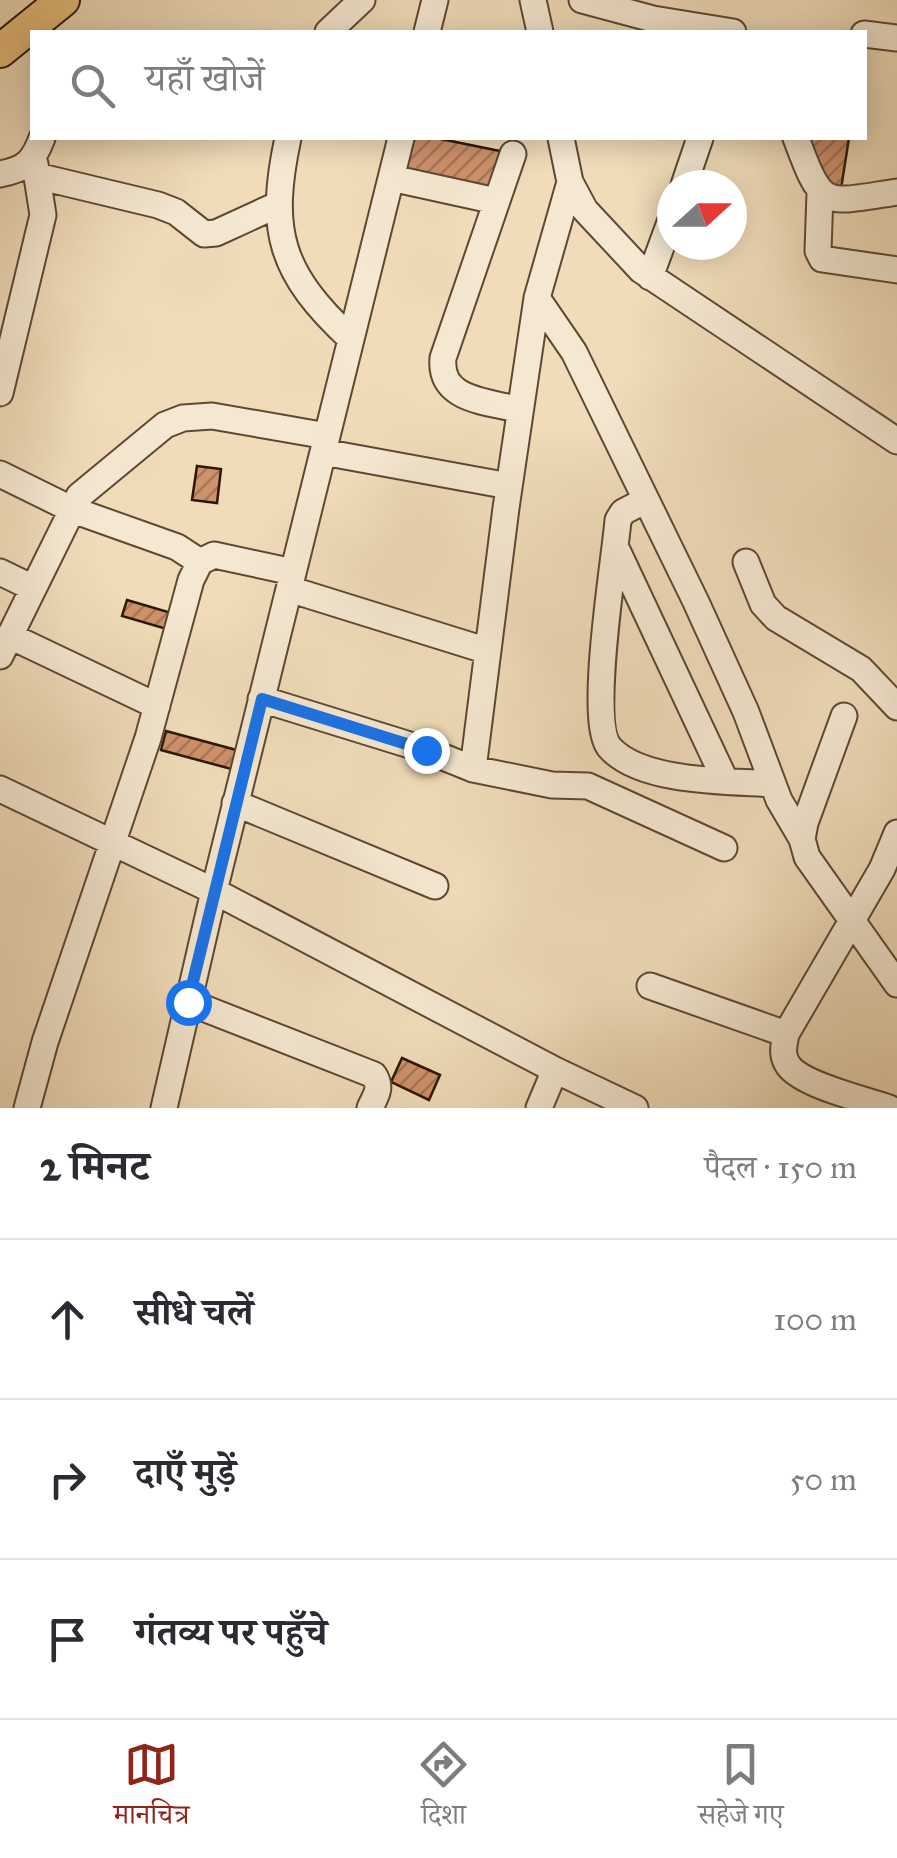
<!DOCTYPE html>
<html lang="hi">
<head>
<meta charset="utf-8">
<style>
	:root { --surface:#fff; --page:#f7f7f7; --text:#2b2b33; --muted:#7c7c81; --line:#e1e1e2; --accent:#8f2418 }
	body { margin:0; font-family:"IM FELL Great Primer","Noto Serif Devanagari",serif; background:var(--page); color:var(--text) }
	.compass { position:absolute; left:657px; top:170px; width:90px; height:90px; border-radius:50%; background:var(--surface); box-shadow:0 5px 25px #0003; rotate:69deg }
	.stop { position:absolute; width:30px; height:30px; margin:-22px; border:8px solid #1a73e8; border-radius:50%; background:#fff }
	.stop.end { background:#1a73e8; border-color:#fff; box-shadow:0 2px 10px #0008 }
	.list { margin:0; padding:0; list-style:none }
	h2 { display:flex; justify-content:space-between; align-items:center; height:130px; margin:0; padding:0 40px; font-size:42px }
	h2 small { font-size:32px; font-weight:400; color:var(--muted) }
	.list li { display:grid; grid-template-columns:65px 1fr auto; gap:30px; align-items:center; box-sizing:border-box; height:160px; padding:0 40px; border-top:2px solid var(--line) }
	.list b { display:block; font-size:38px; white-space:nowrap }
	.list em { font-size:32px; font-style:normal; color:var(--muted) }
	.icon { flex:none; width:55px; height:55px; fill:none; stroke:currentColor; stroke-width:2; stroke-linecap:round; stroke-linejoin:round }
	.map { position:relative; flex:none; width:897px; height:1108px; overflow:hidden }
	.search { position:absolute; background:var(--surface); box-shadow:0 5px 25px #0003; left:30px; right:30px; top:30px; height:110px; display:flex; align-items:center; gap:25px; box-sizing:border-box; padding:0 35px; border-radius:0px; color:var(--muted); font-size:38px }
	.sheet { height:610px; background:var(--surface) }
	nav { display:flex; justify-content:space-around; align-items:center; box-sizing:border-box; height:140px; border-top:2px solid var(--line); background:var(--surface); font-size:28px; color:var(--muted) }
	nav a { display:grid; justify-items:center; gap:5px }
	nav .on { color:var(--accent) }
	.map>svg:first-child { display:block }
	.building { fill:url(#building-hatch); stroke:#2c1707; stroke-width:2.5 }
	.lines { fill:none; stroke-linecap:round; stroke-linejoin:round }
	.minor-casing { stroke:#5d4834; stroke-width:29 }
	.major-casing { stroke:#2c1707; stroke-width:36 }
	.minor { stroke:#f5e8d2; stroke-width:25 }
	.major { stroke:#e8be7c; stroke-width:32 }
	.route { stroke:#1a73e8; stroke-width:12 }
</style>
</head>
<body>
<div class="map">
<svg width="897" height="1108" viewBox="0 0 897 1108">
	<defs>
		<pattern id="building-hatch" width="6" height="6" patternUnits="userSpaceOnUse" patternTransform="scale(2.5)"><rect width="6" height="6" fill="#ce926b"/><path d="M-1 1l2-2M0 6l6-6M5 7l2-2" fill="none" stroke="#a77656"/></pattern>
	</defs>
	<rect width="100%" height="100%" fill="#f0dcb9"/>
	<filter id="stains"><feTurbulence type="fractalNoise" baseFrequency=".002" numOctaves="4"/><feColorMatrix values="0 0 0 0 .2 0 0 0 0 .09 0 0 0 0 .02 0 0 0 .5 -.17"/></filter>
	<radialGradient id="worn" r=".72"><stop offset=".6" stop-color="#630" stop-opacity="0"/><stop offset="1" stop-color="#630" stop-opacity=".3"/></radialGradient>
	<!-- building -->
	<path class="building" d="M412 138H436L500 151 495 175 497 190 405 171Z
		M810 138H849L841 189 825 187 808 153Z
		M197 466 221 469 217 503 192 500Z
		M127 600 175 614 170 630 122 616Z
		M166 731 240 751 235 770 161 750Z
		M402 1058 440 1075 429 1100 391 1082Z"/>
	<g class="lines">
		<defs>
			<path id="minor" d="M533 0 540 32
				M582 0 653 19 733 32
				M328 32 362 0
				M427 32 435 0
				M864 34 897 38
				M288 138C268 231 280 273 351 339
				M561 138 570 182 585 210 641 270 897 441
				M796 138C823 211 823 203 897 192
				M513 154 443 358C439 401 487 401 520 410
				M0 174C26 169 33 162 42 138
				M37 176 158 205 176 212 204 234 216 233 277 205
				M391 178 496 201
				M684 185 700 138
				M820 193 818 251 822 259 897 270
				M650 277 672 217
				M537 298 574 352 696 602 746 712 779 800 802 839
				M0 393 43 215 35 164
				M323 452 509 486
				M0 474 73 510 177 547 200 562
				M646 500 623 512 618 520C615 559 587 723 610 748 642 783 729 781 773 784
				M616 548 725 780
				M746 562 763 604 776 618 861 669 897 707
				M0 572 33 588
				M289 589 488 651
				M10 636 157 706
				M0 656 79 496 165 425 183 418 212 416 327 436
				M261 699 426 750 473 769 552 785 588 786 724 848
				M844 716 805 823 802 839 807 857 897 984
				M473 769 506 508 537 298 570 182
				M0 789 214 891 555 1070 635 1108
				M235 803 435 886
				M650 986 786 1034
				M188 1002 374 1075C382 1088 376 1095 370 1108
				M27 1108 45 1042 148 738 191 580 200 562 214 555 293 572
				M164 1108 214 891 401 138
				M539 1108 555 1070
				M889 1108C866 1100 801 1085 788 1065 781 1055 784 1045 786 1034L882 869 897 833"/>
			<path id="major" d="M0 51 63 0"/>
		</defs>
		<!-- minor casing -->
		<use href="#minor" class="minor-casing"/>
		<!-- major casing -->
		<use href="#major" class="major-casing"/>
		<!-- minor -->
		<use href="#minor" class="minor"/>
		<!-- major -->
		<use href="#major" class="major"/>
	</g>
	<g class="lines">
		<!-- route -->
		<path class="route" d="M188 1002 262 699 426 750"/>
	</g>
	<rect width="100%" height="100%" filter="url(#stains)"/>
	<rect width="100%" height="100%" fill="url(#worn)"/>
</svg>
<svg class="compass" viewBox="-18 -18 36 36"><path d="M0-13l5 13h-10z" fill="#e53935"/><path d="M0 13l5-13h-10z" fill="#7c7c81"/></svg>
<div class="stop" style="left:188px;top:1002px"></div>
<div class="stop end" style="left:426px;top:750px"></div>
<div class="search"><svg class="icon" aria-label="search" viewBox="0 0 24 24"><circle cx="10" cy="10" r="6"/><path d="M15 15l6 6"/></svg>यहाँ खोजें</div>
</div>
<section class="sheet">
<h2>2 मिनट<small>पैदल · 150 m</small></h2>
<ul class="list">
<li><svg class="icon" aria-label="ahead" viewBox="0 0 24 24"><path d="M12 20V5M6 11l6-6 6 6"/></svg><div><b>सीधे चलें</b></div><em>100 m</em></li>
<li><svg class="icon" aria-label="right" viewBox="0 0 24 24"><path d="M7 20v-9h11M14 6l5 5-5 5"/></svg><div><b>दाएँ मुड़ें</b></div><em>50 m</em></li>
<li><svg class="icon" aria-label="arrive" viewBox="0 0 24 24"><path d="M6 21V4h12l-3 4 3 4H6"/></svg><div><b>गंतव्य पर पहुँचे</b></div></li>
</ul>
</section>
<nav>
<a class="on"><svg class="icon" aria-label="map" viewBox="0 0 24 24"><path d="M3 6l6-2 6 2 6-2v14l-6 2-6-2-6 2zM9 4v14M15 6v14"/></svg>मानचित्र</a>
<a><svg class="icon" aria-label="directions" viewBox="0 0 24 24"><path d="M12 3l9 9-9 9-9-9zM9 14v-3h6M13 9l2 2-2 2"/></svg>दिशा</a>
<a><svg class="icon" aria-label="saved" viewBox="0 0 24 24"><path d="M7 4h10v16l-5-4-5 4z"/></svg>सहेजे गए</a>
</nav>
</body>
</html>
